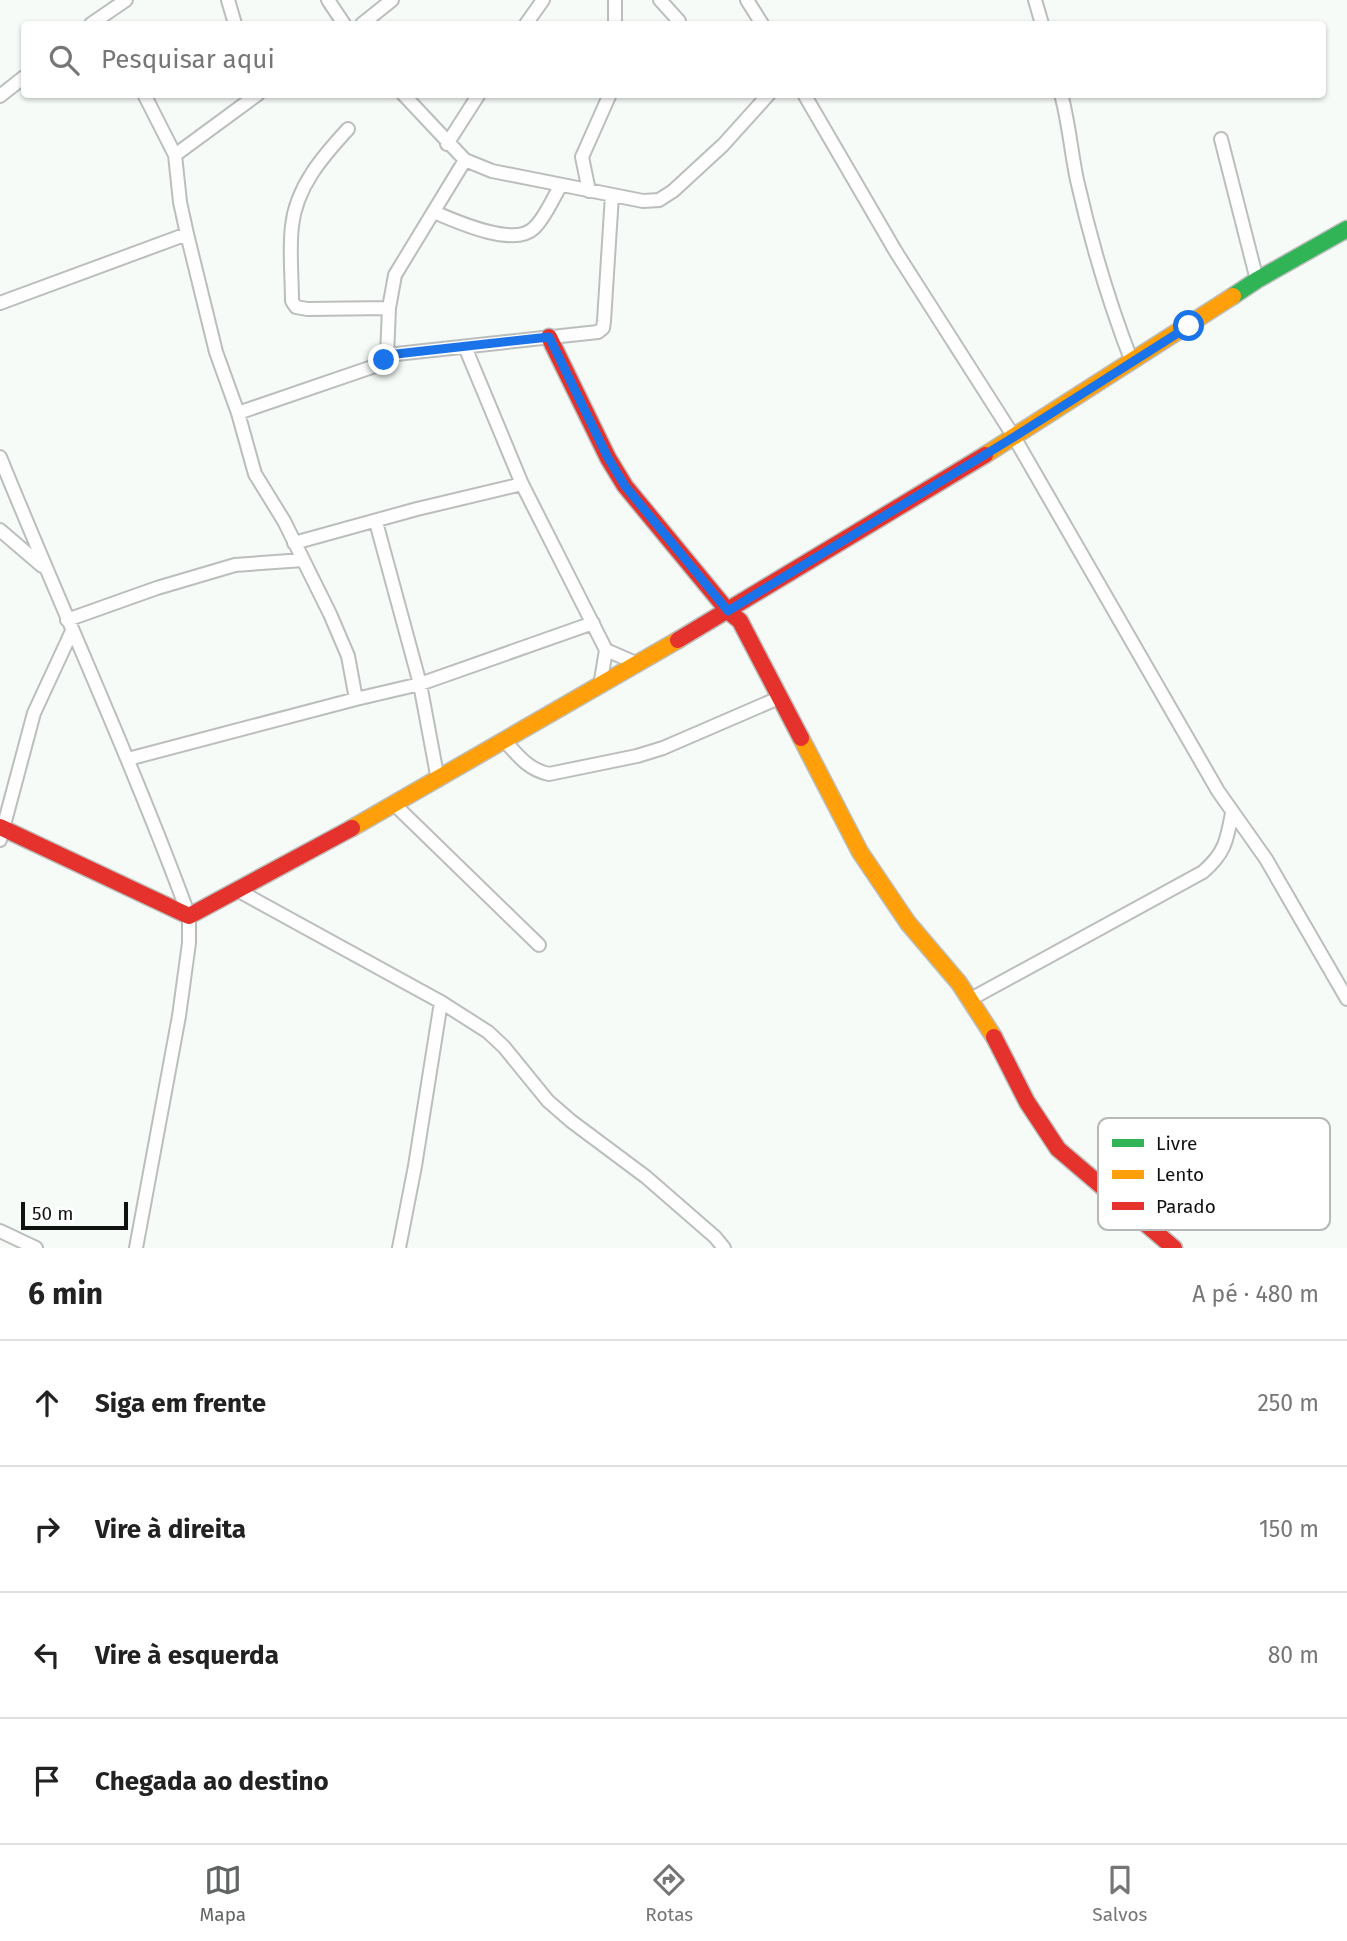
<!DOCTYPE html>
<html lang="pt">
<head>
<meta charset="utf-8">
<style>
	:root { --surface:#fff; --page:#f6f6f6; --text:#222; --muted:#767676; --line:#e0e0e0; --accent:#606462 }
	body { margin:0; font-family:"Fira Sans",sans-serif; background:var(--page); color:var(--text) }
	.scale { position:absolute; left:21px; bottom:18px; width:107px; box-sizing:border-box; padding-left:7px; border:4px solid #101211; border-top:0; font-size:19px; line-height:24px; white-space:nowrap; color:#101211; -webkit-text-stroke:5px #fff; paint-order:stroke }
	.stop { position:absolute; width:21px; height:21px; margin:-16px; border:5px solid #1a73e8; border-radius:50%; background:#fff }
	.stop.end { background:#1a73e8; border-color:#fff; box-shadow:0 2px 7px #0008 }
	.list { margin:0; padding:0; list-style:none }
	h2 { display:flex; justify-content:space-between; align-items:center; height:91px; margin:0; padding:0 28px; font-size:30px }
	h2 small { font-size:23px; font-weight:400; color:var(--muted) }
	.list li { display:grid; grid-template-columns:46px 1fr auto; gap:21px; align-items:center; box-sizing:border-box; height:126px; padding:0 28px; border-top:2px solid var(--line) }
	.list b { display:block; font-size:26px; white-space:nowrap }
	.list em { font-size:23px; font-style:normal; color:var(--muted) }
	.icon { flex:none; width:38px; height:38px; fill:none; stroke:currentColor; stroke-width:2; stroke-linecap:round; stroke-linejoin:round }
	.map { position:relative; flex:none; width:1347px; height:1248px; overflow:hidden }
	.search { position:absolute; background:var(--surface); box-shadow:0 2px 5px #0004; left:21px; right:21px; top:21px; height:77px; display:flex; align-items:center; gap:18px; box-sizing:border-box; padding:0 24px; border-radius:7px; color:var(--muted); font-size:26px }
	.sheet { height:595px; background:var(--surface) }
	nav { display:flex; justify-content:space-around; align-items:center; box-sizing:border-box; height:98px; border-top:2px solid var(--line); background:var(--surface); font-size:19px; color:var(--muted) }
	nav a { display:grid; justify-items:center; gap:4px }
	nav .on { color:var(--accent) }
	.map>svg:first-child { display:block }
	.lines { fill:none; stroke-linecap:round; stroke-linejoin:round }
	.street-casing { stroke:#bbbebc; stroke-width:16 }
	.fast-casing { stroke:#bbbebc; stroke-width:19 }
	.slow-casing { stroke:#bbbebc; stroke-width:19 }
	.jam-casing { stroke:#bbbebc; stroke-width:19 }
	.street { stroke:#fefefe; stroke-width:12 }
	.fast { stroke:#30b455; stroke-width:16 }
	.slow { stroke:#ff9f0a; stroke-width:16 }
	.jam { stroke:#e5322d; stroke-width:16 }
	.route { stroke:#1a73e8; stroke-width:9 }
	.key { fill:#fff; stroke:#b7b8b8; stroke-width:2 }
	.key-label { font-size:19px; fill:#101211 }
</style>
</head>
<body>
<div class="map">
<svg width="1347" height="1248" viewBox="0 0 1347 1248">
	<rect width="100%" height="100%" fill="#f6fbf8"/>
	<g class="lines">
		<defs>
			<path id="street" d="M228 0 235 24
				M328 0 344 24
				M615 0V24
				M660 0 679 21
				M747 0 762 24
				M1035 0 1042 24
				M91 24 126 0
				M362 24 392 0
				M526 24 543 0
				M144 94 175 155 180 202 187 234 216 352 238 413 255 474 284 521 330 614 348 656 356 699
				M403 94 465 160 492 171 643 201 659 200 673 191 723 145 769 94
				M804 94 896 252 1014 437 1218 791 1266 859 1347 999
				M1061 94C1069 123 1071 152 1077 180 1091 242 1109 303 1132 362
				M0 96 24 77
				M348 129C323 156 296 187 292 226 289 250 292 277 292 301L296 307 307 309 389 308
				M1221 139 1257 280
				M447 144 479 94
				M175 155 258 94
				M589 191 582 157 610 94
				M434 212C455 221 514 248 534 228 545 218 553 198 561 185
				M0 303 187 234
				M465 347 522 484 606 650 600 686
				M387 355 389 308 395 275 465 160
				M238 413 375 366 387 355 598 332 603 328 604 321 612 195
				M0 457C62 610 132 761 189 916V943L179 1016 136 1248
				M376 522 420 684 438 780
				M0 530 42 566
				M294 543 417 509 522 484
				M67 620 157 588 235 565 303 560
				M606 650 638 664
				M505 741C518 756 529 770 549 774L637 756 663 748 781 697
				M128 759 356 699 420 684 593 623
				M395 805 539 945
				M0 840 34 713 72 631
				M237 890 441 1002 488 1032 504 1047 548 1101 571 1121 646 1177 715 1237 724 1248
				M969 1000 1203 872C1225 853 1227 840 1232 813
				M0 1231 36 1248
				M399 1248 415 1166 441 1002"/>
			<path id="fast" d="M1233 296 1257 280 1347 229"/>
			<path id="slow" d="M985 455 1233 296
				M801 738 860 852 908 923 959 983 994 1037
				M352 828 678 640"/>
			<path id="jam" d="M549 337 608 458 625 486 728 611 740 621 801 738
				M678 640 985 455
				M0 827 189 916 352 828
				M994 1037 1027 1102 1058 1149 1174 1248"/>
		</defs>
		<!-- street casing -->
		<use href="#street" class="street-casing"/>
		<!-- fast casing -->
		<use href="#fast" class="fast-casing"/>
		<!-- slow casing -->
		<use href="#slow" class="slow-casing"/>
		<!-- jam casing -->
		<use href="#jam" class="jam-casing"/>
		<!-- street -->
		<use href="#street" class="street"/>
		<!-- fast -->
		<use href="#fast" class="fast"/>
		<!-- slow -->
		<use href="#slow" class="slow"/>
		<!-- jam -->
		<use href="#jam" class="jam"/>
	</g>
	<g class="lines">
		<!-- route -->
		<path class="route" d="M384 360 387 355 549 337 608 458 625 486 728 611 1014 437 1189 326"/>
	</g>
	<!-- legend -->
	<rect x="1098" y="1118" width="232" height="112" rx="10" class="key"/>
	<rect x="1112" y="1139" width="32" height="8" fill="#30b455"/>
	<rect x="1112" y="1170" width="32" height="9" fill="#ff9f0a"/>
	<rect x="1112" y="1202" width="32" height="8" fill="#e5322d"/>
	<g class="key-label">
		<text x="1156" y="1150">Livre</text>
		<text x="1156" y="1181">Lento</text>
		<text x="1156" y="1213">Parado</text>
	</g>
</svg>
<div class="scale">50 m</div>
<div class="stop" style="left:1189px;top:326px"></div>
<div class="stop end" style="left:384px;top:360px"></div>
<div class="search"><svg class="icon" aria-label="search" viewBox="0 0 24 24"><circle cx="10" cy="10" r="6"/><path d="M15 15l6 6"/></svg>Pesquisar aqui</div>
</div>
<section class="sheet">
<h2>6 min<small>A pé · 480 m</small></h2>
<ul class="list">
<li><svg class="icon" aria-label="ahead" viewBox="0 0 24 24"><path d="M12 20V5M6 11l6-6 6 6"/></svg><div><b>Siga em frente</b></div><em>250 m</em></li>
<li><svg class="icon" aria-label="right" viewBox="0 0 24 24"><path d="M7 20v-9h11M14 6l5 5-5 5"/></svg><div><b>Vire à direita</b></div><em>150 m</em></li>
<li><svg class="icon" aria-label="left" viewBox="0 0 24 24"><path d="M17 20v-9H6M10 6l-5 5 5 5"/></svg><div><b>Vire à esquerda</b></div><em>80 m</em></li>
<li><svg class="icon" aria-label="arrive" viewBox="0 0 24 24"><path d="M6 21V4h12l-3 4 3 4H6"/></svg><div><b>Chegada ao destino</b></div></li>
</ul>
</section>
<nav>
<a class="on"><svg class="icon" aria-label="map" viewBox="0 0 24 24"><path d="M3 6l6-2 6 2 6-2v14l-6 2-6-2-6 2zM9 4v14M15 6v14"/></svg>Mapa</a>
<a><svg class="icon" aria-label="directions" viewBox="0 0 24 24"><path d="M12 3l9 9-9 9-9-9zM9 14v-3h6M13 9l2 2-2 2"/></svg>Rotas</a>
<a><svg class="icon" aria-label="saved" viewBox="0 0 24 24"><path d="M7 4h10v16l-5-4-5 4z"/></svg>Salvos</a>
</nav>
</body>
</html>
